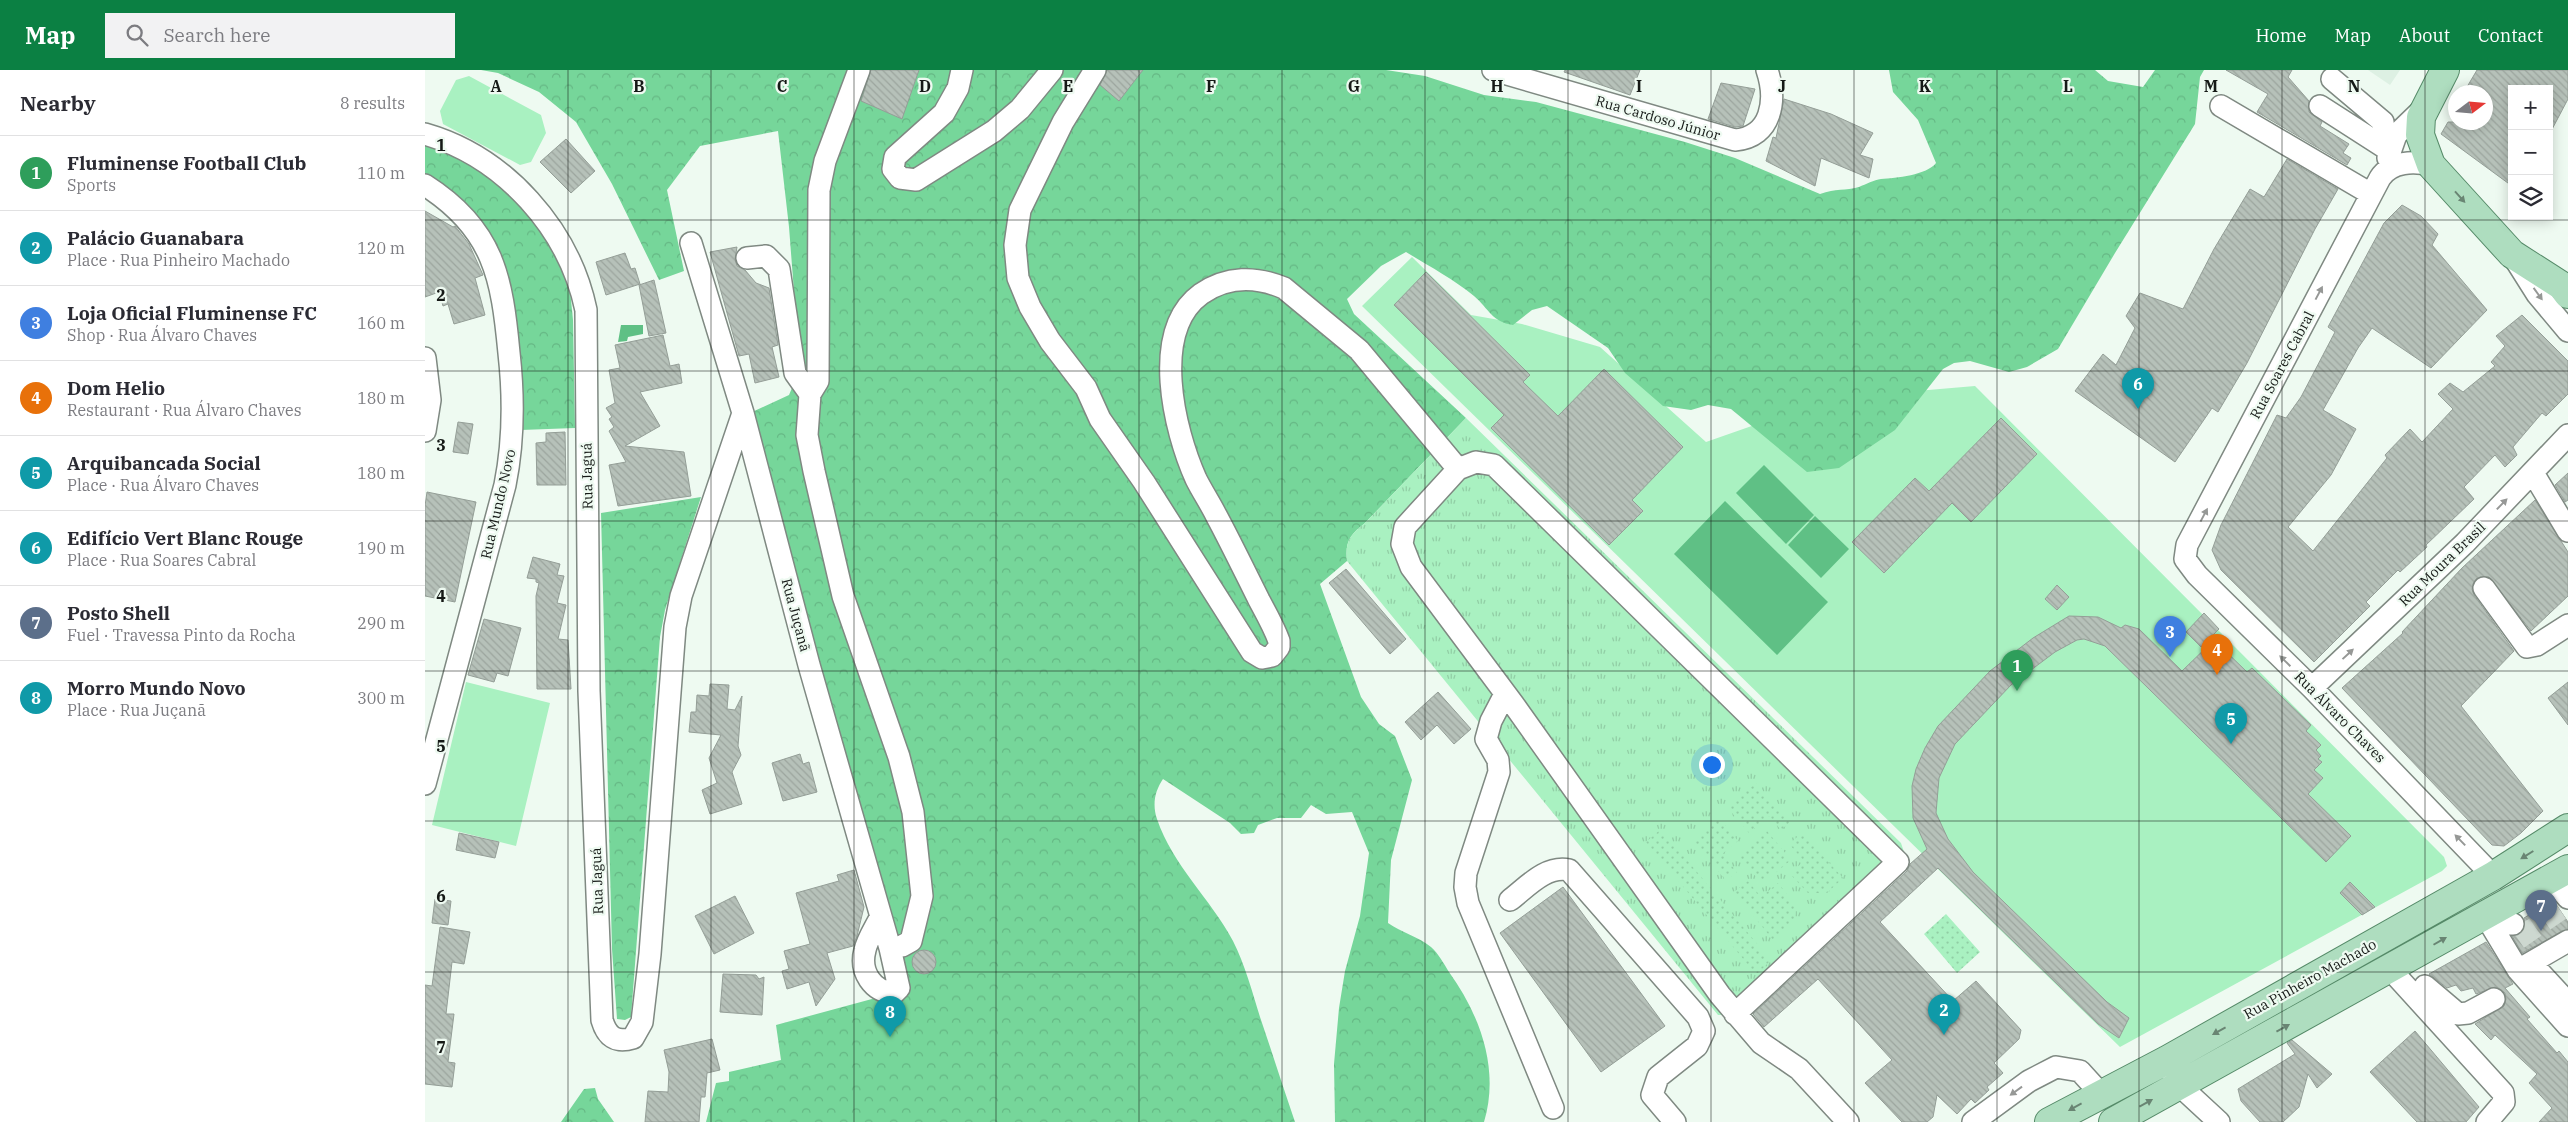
<!DOCTYPE html>
<html lang="en">
<head>
<meta charset="utf-8">
<style>
	:root { --surface:#fff; --page:#f2f2f3; --text:#2b2b33; --muted:#7c7c81; --line:#e1e1e2; --accent:#0b8043 }
	body { margin:0; font-family:"IBM Plex Serif",serif; background:var(--page); color:var(--text) }
	.controls { position:absolute; right:15px; top:15px; display:grid; overflow:hidden; border-radius:0px; box-shadow:0 2px 12px #0003 }
	.controls button { width:45px; height:45px; display:grid; place-items:center; padding:0; border:0; border-bottom:1px solid var(--line); background:var(--surface); color:var(--text); font:25px sans-serif }
	.compass { position:absolute; left:2023px; top:15px; width:45px; height:45px; border-radius:50%; background:var(--surface); box-shadow:0 2px 12px #0003; rotate:74deg }
	.you { position:absolute; left:1286px; top:694px; width:18px; height:18px; margin:-12px; border:4px solid #fff; border-radius:50%; background:#1a73e8; box-shadow:0 0 0 8px #1a73e833 }
	.badge { display:grid; place-items:center; width:32px; height:32px; border-radius:50%; background:var(--accent); color:#fff; font-size:16px; font-weight:700 }
	.pin { position:absolute; translate:-50% -41px; filter:drop-shadow(0 1px 2px #0008) }
	.pin::after { content:''; position:absolute; top:26px; width:18px; height:15px; background:inherit; clip-path:polygon(0 0,100% 0,50% 100%) }
	.list { margin:0; padding:0; list-style:none }
	h2 { display:flex; justify-content:space-between; align-items:center; height:65px; margin:0; padding:0 20px; font-size:21px }
	h2 small { font-size:16px; font-weight:400; color:var(--muted) }
	.list li { display:grid; grid-template-columns:32px 1fr auto; gap:15px; align-items:center; box-sizing:border-box; height:75px; padding:0 20px; border-top:1px solid var(--line) }
	.list b { display:block; font-size:19px; white-space:nowrap }
	.list p { margin:0; font-size:16px; white-space:nowrap; color:var(--muted) }
	.list em { font-size:16px; font-style:normal; color:var(--muted) }
	.icon { flex:none; width:28px; height:28px; fill:none; stroke:currentColor; stroke-width:2; stroke-linecap:round; stroke-linejoin:round }
	.map { position:relative; flex:none; width:2143px; height:1052px; overflow:hidden }
	header { display:flex; align-items:center; gap:30px; box-sizing:border-box; height:70px; padding:0 25px; background:var(--accent); color:#fff }
	header strong { font-size:24px }
	nav { display:flex; gap:28px; margin-inline-start:auto; font-size:18px }
	.search { width:350px; height:45px; background:var(--page); display:flex; align-items:center; gap:12px; box-sizing:border-box; padding:0 18px; border-radius:0px; color:var(--muted); font-size:19px }
	main { display:flex }
	aside { flex:1; background:var(--surface) }
	.map>svg:first-child { display:block }
	.built { fill:#ddf0e3 }
	.grass { fill:#a9f1c1 }
	.forest { fill:url(#forest-crowns) }
	.park { fill:url(#park-tufts) }
	.garden { fill:url(#garden-dots) }
	.water { fill:#5fc085 }
	.building { fill:url(#building-back-hatch); stroke:#949e97 }
	.lines { fill:none; stroke-linecap:round; stroke-linejoin:round }
	.minor-tunnel { stroke:#cdd8d0; stroke-width:21; stroke-dasharray:21 11; stroke-linecap:butt }
	.minor-casing { stroke:#7f8982; stroke-width:24 }
	.major-casing { stroke:#558a68; stroke-width:30 }
	.minor { stroke:#fff; stroke-width:21 }
	.major { stroke:#aeddbf; stroke-width:28 }
	.oneway { fill:#698573 }
	.oneway2 { fill:#969896 }
	.grid { fill:none; stroke:#151916; stroke-width:1; stroke-opacity:0.55 }
	.labels { text-anchor:middle; dominant-baseline:central; stroke-width:4.5; stroke-linejoin:round; paint-order:stroke }
	.street-label { font-size:14px; fill:#151916; stroke:#eefaf1 }
	.grid-label { font-size:16px; text-anchor:middle; font-weight:bold; fill:#151916; stroke:#eefaf1; stroke-width:4.5; stroke-linejoin:round; paint-order:stroke }
</style>
</head>
<body>
<header>
<strong>Map</strong>
<div class="search"><svg class="icon" aria-label="search" viewBox="0 0 24 24"><circle cx="10" cy="10" r="6"/><path d="M15 15l6 6"/></svg>Search here</div>
<nav><a>Home</a><a>Map</a><a>About</a><a>Contact</a></nav>
</header>
<main>
<aside>
<h2>Nearby<small>8 results</small></h2>
<ul class="list">
<li><span class="badge" style="background:#2e9e5b">1</span><div><b>Fluminense Football Club</b><p>Sports</p></div><em>110 m</em></li>
<li><span class="badge" style="background:#0f9aa8">2</span><div><b>Palácio Guanabara</b><p>Place · Rua Pinheiro Machado</p></div><em>120 m</em></li>
<li><span class="badge" style="background:#3f7fe0">3</span><div><b>Loja Oficial Fluminense FC</b><p>Shop · Rua Álvaro Chaves</p></div><em>160 m</em></li>
<li><span class="badge" style="background:#e8710a">4</span><div><b>Dom Helio</b><p>Restaurant · Rua Álvaro Chaves</p></div><em>180 m</em></li>
<li><span class="badge" style="background:#0f9aa8">5</span><div><b>Arquibancada Social</b><p>Place · Rua Álvaro Chaves</p></div><em>180 m</em></li>
<li><span class="badge" style="background:#0f9aa8">6</span><div><b>Edifício Vert Blanc Rouge</b><p>Place · Rua Soares Cabral</p></div><em>190 m</em></li>
<li><span class="badge" style="background:#5c6f8a">7</span><div><b>Posto Shell</b><p>Fuel · Travessa Pinto da Rocha</p></div><em>290 m</em></li>
<li><span class="badge" style="background:#0f9aa8">8</span><div><b>Morro Mundo Novo</b><p>Place · Rua Juçanã</p></div><em>300 m</em></li>
</ul>
</aside>
<div class="map">
<svg width="2143" height="1052" viewBox="0 0 2143 1052">
	<defs>
		<pattern id="forest-crowns" width="20" height="18" patternUnits="userSpaceOnUse" patternTransform="scale(1.25)"><rect width="20" height="18" fill="#76d69a"/><path d="M2 6a3 3 0 1 1 6 0M12 15a3 3 0 1 1 6 0" fill="none" stroke="#65b784"/></pattern>
		<pattern id="park-tufts" width="24" height="20" patternUnits="userSpaceOnUse" patternTransform="scale(1.25)"><rect width="24" height="20" fill="#a9f1c1"/><path d="M3 7l-1-3M5 7V3M7 7l1-3M15 17l-1-3M17 17v-4M19 17l1-3" fill="none" stroke="#91cea5"/></pattern>
		<pattern id="garden-dots" width="8" height="8" patternUnits="userSpaceOnUse" patternTransform="scale(1.25)"><rect width="8" height="8" fill="#a9f1c1"/><path d="M2 2h.1M6 6h.1" fill="none" stroke="#91cea5" stroke-width="1.8" stroke-linecap="round"/></pattern>
		<pattern id="building-back-hatch" width="6" height="6" patternUnits="userSpaceOnUse" patternTransform="scale(1.25)"><rect width="6" height="6" fill="#b6c1b9"/><path d="M-1 5l2 2M0 0l6 6M5-1l2 2" fill="none" stroke="#9ca59e"/></pattern>
	</defs>
	<rect width="100%" height="100%" fill="#eefaf1"/>
	<!-- built -->
	<path class="built" d="M1943 0H1975L1965 15Z"/>
	<!-- grass -->
	<path class="grass" d="M44 6 116 45 121 63 106 92 95 95 18 54 15 41 31 10Z
		M987 187 1046 245 1097 254 1175 277 1281 372 1341 351 1433 326 1550 316 2019 787 2022 796 2017 801 1695 977 937 236Z
		M41 612 125 633 91 776 7 755Z"/>
	<!-- forest -->
	<path class="forest" d="M56 0H961L1000 6 1059 25 1111 32 1260 72 1310 88 1395 124C1411 118 1420 121 1434 117 1441 114 1449 110 1456 109 1471 108 1502 105 1511 93L1493 50 1468 22 1464 0H1670L1683 11 1718 17 1730 0H1779L1775 7 1770 54 1690 183 1633 279 1602 297 1584 302 1545 291 1529 293 1518 299 1470 360 1414 398 1382 402 1306 339 1283 335 1266 340 1238 336 1200 303 1183 278 1122 236 1107 240 1088 255C1067 252 1064 239 1049 226 1028 209 1004 196 981 182L956 196 922 229 929 244 1041 348 940 453C925 465 920 471 922 491L895 514 936 627 954 654 970 666 987 710 966 790 963 853C976 862 994 867 1006 877 1013 883 1019 894 1024 902 1055 945 1075 999 1059 1052H910L909 994 914 938 920 901 935 846 944 783 927 742 901 744 886 735 876 748H852L833 755 829 763 816 764 805 753 738 709C730 721 727 734 732 749 748 796 785 828 808 871 820 895 827 921 835 947 847 982 858 1017 870 1052H281L291 1013 304 1011V1002L356 990 351 955 469 923 325 343 364 325 375 299 364 157 353 61 275 76 242 120 259 201 234 210 187 114 151 52 114 22 73 3Z
		M0 72 61 103 115 149 145 220 148 250 150 358 96 360 85 214 0 105Z
		M276 427 240 540 235 567 206 947 200 950 192 949 187 879 176 443Z
		M170 1018 173 1029 189 1052H136L159 1019Z"/>
	<!-- park -->
	<path class="park" d="M1041 348 1476 773 1479 782 1302 945H1293L922 491C920 471 925 465 940 453Z"/>
	<!-- garden -->
	<path class="garden" d="M1331 713 1365 752 1356 760 1344 746 1324 763 1302 737Z
		M1294 747 1313 771 1297 784 1312 802 1301 811 1268 770Z
		M1236 759 1344 888 1345 891 1333 903 1329 902 1221 772Z
		M1342 761 1366 790 1337 814 1313 785Z
		M1377 763 1418 808 1402 823H1383L1365 804 1379 791 1364 774Z
		M1323 811 1336 827 1353 813 1371 835 1370 852 1348 870 1309 822Z
		M1521 844 1555 882 1532 903 1499 864Z"/>
	<!-- water -->
	<path class="water" d="M196 255H218V264L203 267 202 271 193 272Z
		M1339 395 1389 445 1361 474 1311 423Z
		M1300 431 1403 532 1352 585 1249 484Z
		M1390 446 1424 479 1396 508 1363 475Z"/>
	<!-- building -->
	<path class="building" d="M446 0H494L477 49 436 31Z
		M682 0H718L694 31 675 15Z
		M1140 0H1215L1205 25 1139 2Z
		M1801 0H1867L1863 7 1884 31V42L1897 52 1895 56 1924 74 1918 83 1926 88 1922 95 1832 42 1843 24Z
		M2052 0H2143V29L2124 65V19H2087V116L2016 64 2023 52H2060V22H2039Z
		M1296 13 1330 19 1318 56 1310 57 1283 49Z
		M1359 29 1406 44 1448 63 1435 85 1448 89 1444 108 1396 88 1390 116 1341 91 1348 67 1351 68Z
		M141 69 170 101 146 123 115 92Z
		M1862 89 1913 119 1890 159 1822 293 1793 342 1787 338 1750 392 1650 321 1678 284 1691 295 1710 258 1701 246 1715 223 1758 239 1789 179 1825 119 1839 127Z
		M1977 135 1996 146 2013 164 2007 175 2062 240 2006 298 1947 258 1933 278 1898 340 1931 359 1906 405 1863 457 1888 481 1962 388 1960 385 1985 359 1997 372 2028 339 2013 324 2025 313 2038 322 2070 296 2066 292 2080 276 2071 266 2097 245 2143 291V324L2121 346 2117 343 2088 377 2092 385 2080 397 2070 385 2039 417 2049 429 2001 475 2002 477 1975 502 1973 500 1941 532 1945 536 1889 592 1796 500 1787 480 1796 455 1852 345 1861 348 1876 327 1910 262 1903 257 1959 153Z
		M0 141 28 157 30 156 44 174 58 205 50 208 60 245 29 254 23 234 18 236 14 222 0 227Z
		M312 177 310 189 312 196 320 200 331 213 344 218 353 275 347 277 354 307 330 313 324 284 314 286 285 182Z
		M200 183 206 199 210 198 215 214 181 225 171 192Z
		M1001 202 1105 305 1098 312 1133 346 1179 299 1258 377 1207 430 1218 441 1184 475 1066 358 1079 345 969 235Z
		M229 210 241 263 224 266 214 215Z
		M238 265 245 296 254 294 257 313 215 322 235 356 200 376 259 382 266 426 193 436 184 395 201 392 184 361 189 357 184 349 187 347 181 338 190 333 184 300 195 298 190 275Z
		M1576 348 1612 384 1546 452 1527 433 1459 503 1427 472 1490 408 1504 421Z
		M33 352 48 354 43 384 28 382Z
		M140 362 141 415H112L111 373 121 372V363Z
		M2143 403V430L2140 432 2130 415Z
		M2 422 51 432 30 532 0 526V436Z
		M2110 430 2143 482V526L2106 561 2064 507 2052 508 2047 519 2049 525 2089 581 2036 636 2118 741 2096 763 2079 776 2067 775 1917 618 1978 563 1977 562 2037 498Z
		M108 487 135 494 132 505 139 506 132 533 141 535 133 569 143 570 146 619H112L111 526 114 513 111 512V509L102 508Z
		M921 499 981 569 965 584 904 513Z
		M1632 515 1644 527 1632 540 1620 529Z
		M1779 543 1794 559 1776 577 1761 562Z
		M1644 546 1673 547 1696 558 1700 555 1714 559 1757 601 1789 570 1822 602 1827 598 1886 655 1881 661 1896 675 1891 680 1896 686 1893 689 1897 692 1889 700 1898 708 1883 724 1926 766 1901 792 1680 576 1659 569 1652 570 1630 582 1586 615 1530 674 1514 708 1511 743 1523 769 1548 802 1682 932 1704 948 1694 968 1673 954 1513 798 1455 852 1528 931 1551 911 1596 960 1594 969 1569 993 1578 1003 1562 1017 1564 1020 1550 1033 1546 1029 1532 1044 1512 1025 1508 1047 1502 1052H1477L1440 1013 1467 990 1393 909 1339 957 1328 944 1482 801 1485 794 1502 779 1488 748 1487 716 1491 699 1500 678 1513 656 1565 601 1608 568Z
		M59 549 96 558 83 606 72 603 69 612 43 605Z
		M2143 612V655L2123 628Z
		M285 614 304 615 302 639 310 640 317 626 313 676 316 685 307 702 317 734 285 744 277 720 292 713 284 688 296 665 264 662 266 642H271L272 625 284 626Z
		M1013 622 1046 659 1029 674 1012 655 996 670 980 652Z
		M375 684 378 694 384 692 392 722 358 731 347 693Z
		M34 763 74 772 70 788 31 780Z
		M429 800 439 837 432 866 428 876 402 883 410 909 391 936 384 912 362 919 357 901 364 899 359 881 385 874 371 823 414 811 412 805Z
		M1925 812 1950 837 1937 845 1915 823Z
		M1138 817 1240 956 1176 1002 1075 863Z
		M310 826 329 863 289 884 270 846Z
		M10 829 26 831 23 855 7 853Z
		M2128 830 2143 852V859L2097 883 2087 866 2099 861 2100 854 2099 848Z
		M15 857 45 862 39 894 27 892 21 944H29L23 992 30 993 27 1017 0 1014V915L7 916Z
		M2061 872 2088 914 2080 918 2105 947 2102 949 2132 983 2134 981 2143 992V1052H2114L2127 1038 2104 1013 2112 1004 2070 965 2066 970 2050 954 2079 936 2081 929 2080 923 2070 917 2051 924 2048 918 2036 921 2031 915 2022 918 2004 904Z
		M487 892a12 12 0 1 1 24 0a12 12 0 1 1-24 0Z
		M298 904 331 905 334 909 339 907 337 945 295 942Z
		M1990 961 2054 1037 2041 1052H1992L1945 1002Z
		M287 969 295 1000 282 1003 280 1027H276L274 1052H220L223 1021 243 1022 244 1002 239 980Z
		M1867 970 1907 1004 1892 1018 1883 1004 1874 1037 1858 1052H1835L1816 1031 1813 1019 1870 984 1862 973Z"/>
	<g class="lines">
		<!-- minor-tunnel -->
		<path class="minor-tunnel" d="M2093 869 2135 840"/>
		<defs>
			<path id="minor" d="M434 0 400 91 394 120 393 311 385 324 382 365 389 401 418 526 474 687 488 742 497 826 486 871 477 876 465 878
				M537 0 533 18 519 43 470 87 468 99 475 108 491 110 569 61 595 39 627 0
				M670 0 638 52 595 140 590 175 593 208 605 237 625 271 661 318 675 349 719 412 827 582 837 588 847 586 854 577V571C849 557 841 543 834 530 820 502 806 473 791 445 785 433 777 421 771 409 749 360 725 261 776 224 802 206 831 206 859 218L934 280 1033 399
				M1068 0 1310 70C1347 67 1352 30 1342 0
				M1907 9 1958 52 1960 78
				M1796 36 1946 124
				M1895 36 1965 81
				M0 64C80 87 144 159 161 240L164 621 177 950C182 967 191 973 208 968L217 952 225 884 250 557 256 526 318 343
				M1963 88 1971 65 1998 39
				M2006 95C1989 91 1966 91 1955 108L1762 475 1760 489 1772 505 1887 618 2068 806
				M0 115C69 159 77 208 84 283 89 328 89 370 80 415L0 714
				M266 173 318 343 384 595 465 878 474 918 469 923C448 922 434 902 440 880 442 870 450 858 455 848
				M2088 186 2112 224 2143 261
				M322 188 341 186 354 199 370 303 385 324
				M0 288 5 330 0 361
				M2108 403 2143 461
				M2059 518 2102 577 2112 575 2143 555
				M1887 618 2040 473 2143 365
				M1080 624 1066 651 1061 669 1073 690 1074 702 1041 803 1040 817 1043 833 1128 1038
				M2126 808 2143 828
				M1085 830C1102 817 1121 795 1144 800L1273 947 1279 961 1272 976 1233 1007 1227 1025 1250 1052
				M2060 845 2093 900 2143 956
				M2065 854H2088
				M2106 893 2143 933
				M1965 899 2078 1023 2079 1032 2062 1052
				M2093 900 2143 871
				M2000 916 2033 944 2043 943 2069 929
				M1310 944 1473 792 1069 395 1051 392 1033 399 980 457 977 474 986 497 1089 635 1295 925 1336 973 1374 999 1423 1052
				M1748 1004 1754 1015 1794 1052
				M1548 1052 1604 1011 1631 997 1655 1001 1675 1023"/>
			<path id="major" d="M2020 0 1996 47 1995 65 2006 95 2087 184 2137 216 2143 224
				M1624 1052 1742 990 2068 806 2143 758
				M1688 1052 2143 799"/>
		</defs>
		<!-- minor casing -->
		<use href="#minor" class="minor-casing"/>
		<!-- major casing -->
		<use href="#major" class="major-casing"/>
		<!-- minor -->
		<use href="#minor" class="minor"/>
		<!-- major -->
		<use href="#major" class="major"/>
	</g>
	<!-- one-way arrows -->
	<defs><path id="oneway-solid" d="M-6-.8H1V-3.2L6.5 0L1 3.2V.8H-6Z" transform="scale(1.25)"/></defs>
	<g class="oneway">
		<use href="#oneway-solid" transform="translate(2035 127) rotate(48)"/>
		<use href="#oneway-solid" transform="translate(2102 785) rotate(148)"/>
		<use href="#oneway-solid" transform="translate(2015 871) rotate(-30)"/>
		<use href="#oneway-solid" transform="translate(1858 958) rotate(-29)"/>
		<use href="#oneway-solid" transform="translate(1794 961) rotate(151)"/>
		<use href="#oneway-solid" transform="translate(1721 1033) rotate(-29)"/>
		<use href="#oneway-solid" transform="translate(1650 1037) rotate(151)"/>
	</g>
	<g class="oneway2">
		<use href="#oneway-solid" transform="translate(1894 223) rotate(-62)"/>
		<use href="#oneway-solid" transform="translate(2113 224) rotate(54)"/>
		<use href="#oneway-solid" transform="translate(2077 434) rotate(-46)"/>
		<use href="#oneway-solid" transform="translate(1779 445) rotate(-62)"/>
		<use href="#oneway-solid" transform="translate(1923 584) rotate(-43)"/>
		<use href="#oneway-solid" transform="translate(1860 591) rotate(-136)"/>
		<use href="#oneway-solid" transform="translate(2035 770) rotate(-134)"/>
		<use href="#oneway-solid" transform="translate(1591 1021) rotate(144)"/>
	</g>
	<!-- grid -->
	<path class="grid" d="M143 0V1052M286 0V1052M429 0V1052M571 0V1052M714 0V1052M857 0V1052M1000 0V1052M1143 0V1052M1286 0V1052M1429 0V1052M1572 0V1052M1714 0V1052M1857 0V1052M2000 0V1052M0 150H2143M0 301H2143M0 451H2143M0 601H2143M0 751H2143M0 902H2143"/>
	<g class="labels">
		<!-- street labels -->
		<g class="street-label">
			<text transform="translate(1233 48) rotate(16)">Rua Cardoso Júnior</text>
			<text transform="translate(1857 295) rotate(-62)">Rua Soares Cabral</text>
			<text transform="translate(162 406) rotate(-91)">Rua Jaguá</text>
			<text transform="translate(73 434) rotate(-77)">Rua Mundo Novo</text>
			<text transform="translate(2017 494) rotate(-44)">Rua Moura Brasil</text>
			<text transform="translate(371 545) rotate(75)">Rua Juçanã</text>
			<text transform="translate(1915 647) rotate(45)">Rua Álvaro Chaves</text>
			<text transform="translate(172 811) rotate(-92)">Rua Jaguá</text>
			<text transform="translate(1885 909) rotate(-29)">Rua Pinheiro Machado</text>
		</g>
	</g>
	<g class="grid-label">
		<text x="71" y="22">A</text>
		<text x="214" y="22">B</text>
		<text x="357" y="22">C</text>
		<text x="500" y="22">D</text>
		<text x="643" y="22">E</text>
		<text x="786" y="22">F</text>
		<text x="929" y="22">G</text>
		<text x="1072" y="22">H</text>
		<text x="1214" y="22">I</text>
		<text x="1357" y="22">J</text>
		<text x="1500" y="22">K</text>
		<text x="1643" y="22">L</text>
		<text x="1786" y="22">M</text>
		<text x="1929" y="22">N</text>
		<text x="16" y="81">1</text>
		<text x="16" y="231">2</text>
		<text x="16" y="381">3</text>
		<text x="16" y="532">4</text>
		<text x="16" y="682">5</text>
		<text x="16" y="832">6</text>
		<text x="16" y="983">7</text>
	</g>
</svg>
<div class="controls">
<button>+</button>
<button>−</button>
<button><svg class="icon" aria-label="layers" viewBox="0 0 24 24"><path d="M12 4l9 5-9 5-9-5zM3 14l9 5 9-5"/></svg></button>
</div>
<svg class="compass" viewBox="-18 -18 36 36"><path d="M0-13l5 13h-10z" fill="#e53935"/><path d="M0 13l5-13h-10z" fill="#7c7c81"/></svg>
<div class="you"></div>
<div class="pin badge" style="left:1592px;top:621px;background:#2e9e5b">1</div>
<div class="pin badge" style="left:1519px;top:965px;background:#0f9aa8">2</div>
<div class="pin badge" style="left:1745px;top:587px;background:#3f7fe0">3</div>
<div class="pin badge" style="left:1792px;top:605px;background:#e8710a">4</div>
<div class="pin badge" style="left:1806px;top:674px;background:#0f9aa8">5</div>
<div class="pin badge" style="left:1713px;top:339px;background:#0f9aa8">6</div>
<div class="pin badge" style="left:2116px;top:861px;background:#5c6f8a">7</div>
<div class="pin badge" style="left:465px;top:967px;background:#0f9aa8">8</div>
</div>
</main>
</body>
</html>
